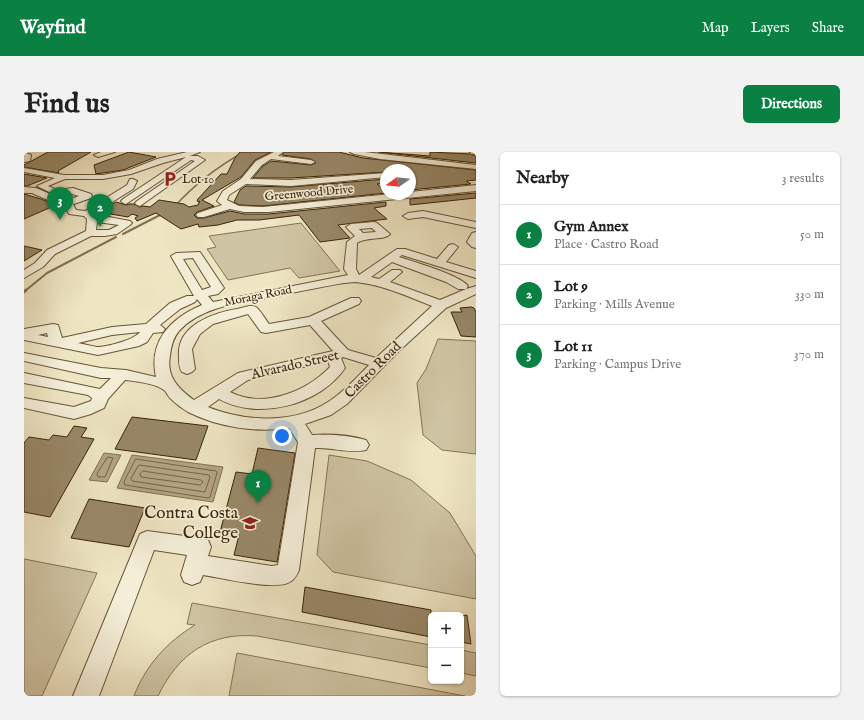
<!DOCTYPE html>
<html lang="en">
<head>
<meta charset="utf-8">
<style>
	:root { --surface:#fff; --page:#f2f2f2; --text:#222; --muted:#767676; --line:#e0e0e0; --accent:#0b8043 }
	body { margin:0; font-family:"IM FELL English",serif; background:var(--page); color:var(--text) }
	.controls { position:absolute; right:12px; bottom:12px; display:grid; overflow:hidden; border-radius:6px; box-shadow:0 1px 3px #0004 }
	.controls button { width:36px; height:36px; display:grid; place-items:center; padding:0; border:0; border-bottom:1px solid var(--line); background:var(--surface); color:var(--text); font:20px sans-serif }
	.compass { position:absolute; left:356px; top:12px; width:36px; height:36px; border-radius:50%; background:var(--surface); box-shadow:0 1px 3px #0004; rotate:255deg }
	.you { position:absolute; left:258px; top:284px; width:14px; height:14px; margin:-10px; border:3px solid #fff; border-radius:50%; background:#1a73e8; box-shadow:0 0 0 6px #1a73e833 }
	.badge { display:grid; place-items:center; width:26px; height:26px; border-radius:50%; background:var(--accent); color:#fff; font-size:13px; font-weight:700 }
	.pin { position:absolute; translate:-50% -33px; filter:drop-shadow(0 1px 2px #0008) }
	.pin::after { content:''; position:absolute; top:21px; width:14px; height:12px; background:inherit; clip-path:polygon(0 0,100% 0,50% 100%) }
	.list { margin:0; padding:0; list-style:none }
	h2 { display:flex; justify-content:space-between; align-items:center; height:52px; margin:0; padding:0 16px; font-size:17px }
	h2 small { font-size:13px; font-weight:400; color:var(--muted) }
	.list li { display:grid; grid-template-columns:26px 1fr auto; gap:12px; align-items:center; box-sizing:border-box; height:60px; padding:0 16px; border-top:1px solid var(--line) }
	.list b { display:block; font-size:15px; white-space:nowrap }
	.list p { margin:0; font-size:13px; white-space:nowrap; color:var(--muted) }
	.list em { font-size:13px; font-style:normal; color:var(--muted) }
	.map { position:relative; flex:none; width:452px; height:544px; overflow:hidden; border-radius:6px }
	header { display:flex; align-items:center; gap:24px; box-sizing:border-box; height:56px; padding:0 20px; background:var(--accent); color:#fff }
	header strong { font-size:19px }
	nav { display:flex; gap:22px; margin-inline-start:auto; font-size:14px }
	.intro { display:flex; align-items:center; justify-content:space-between; box-sizing:border-box; height:96px; padding:0 24px }
	h1 { margin:0; font-size:28px }
	.button { padding:10px 18px; border-radius:6px; background:var(--accent); color:#fff; font-size:14px; font-weight:700 }
	main { display:flex; gap:24px; padding:0 24px }
	aside { flex:1; background:var(--surface); border-radius:6px; box-shadow:0 1px 3px #0004 }
	.map>svg:first-child { display:block }
	.green { fill:#cfc4a3; stroke:#847454 }
	.water { fill:#b1a383; stroke:#817051 }
	.lines { fill:none; stroke-linecap:round; stroke-linejoin:round }
	.shore { stroke:#766344; stroke-width:1 }
	.stream-far2 { stroke:#817051; stroke-width:1.5 }
	.stream-far1 { stroke:#817051; stroke-width:2 }
	.stream { stroke:#817051; stroke-width:3 }
	.building { fill:#988868; stroke:#3a2306 }
	.minor-casing { stroke:#675435; stroke-width:2 }
	.minor { fill:#f4eed8; fill-rule:evenodd }
	.labels { text-anchor:middle; dominant-baseline:central; stroke-width:3.5; stroke-linejoin:round; paint-order:stroke }
	.far-poi-label { font-size:12px; fill:#3a2306; stroke:#f4eed8; text-anchor:start }
	.far-street-label { font-size:12px; fill:#3a2306; stroke:#f4eed8 }
	.street-label { font-size:14px; fill:#3a2306; stroke:#f4eed8 }
	.near-poi-label { font-size:17px; fill:#3a2306; stroke:#f4eed8; text-anchor:end }
</style>
</head>
<body>
<header>
<strong>Wayfind</strong>
<nav><a>Map</a><a>Layers</a><a>Share</a></nav>
</header>
<div class="intro"><h1>Find us</h1><a class="button">Directions</a></div>
<main>
<div class="map">
<svg width="452" height="544" viewBox="0 0 452 544">
	<rect width="100%" height="100%" fill="#eee5c3"/>
	<filter id="stains"><feTurbulence type="fractalNoise" baseFrequency=".005" numOctaves="4"/><feColorMatrix values="0 0 0 0 .2 0 0 0 0 .09 0 0 0 0 .02 0 0 0 .5 -.17"/></filter>
	<radialGradient id="worn" r=".72"><stop offset=".6" stop-color="#630" stop-opacity="0"/><stop offset="1" stop-color="#630" stop-opacity=".3"/></radialGradient>
	<!-- green -->
	<path class="green" d="M277 71 316 119 275 126 266 116 204 128 183 97 192 95 185 84Z
		M414 187 452 189V302L418 298 399 283 393 231 402 217Z
		M305 303 343 309 387 328 426 361 452 404V447L309 420 293 403Z
		M0 407 73 421 18 544H0Z
		M168 451 407 493V516L233 484C186 480 154 502 134 544H110C122 513 143 490 171 473L163 472Z
		M437 498 452 501V524L437 521Z
		M213 501 441 544H205Z"/>
	<!-- water -->
	<path class="water" d="M80 301 97 303 83 330 65 328Z
		M108 303 199 315 189 350 93 336Z"/>
	<g class="lines">
		<!-- shore -->
		<path class="shore" d="M84 305 89 306 81 325H74L73 322Z
			M112 307 192 319 193 321 186 345 184 346 101 333 100 330Z
			M115 313 185 323 186 325 181 340 108 329 107 327Z
			M119 319 177 328 179 330 176 333 117 325 116 322Z"/>
		<!-- stream-far2 -->
		<path class="stream-far2" d="M150 55C170 33 194 14 220 0"/>
		<!-- stream-far1 -->
		<path class="stream-far1" d="M99 82 138 62
			M1 139 23 121 92 85"/>
		<!-- stream -->
		<path class="stream" d="M0 140 2 138"/>
	</g>
	<!-- building -->
	<path class="building" d="M24 0H67L34 19 35 21 0 15V13Z
		M105 0 132 5 99 18 72 22 70 13Z
		M216 0H247L231 8 217 25 178 48 190 54 173 60 170 63 173 66H180L206 59 220 62H245L362 50V54L350 56 363 67 314 73 326 86 296 90 275 63 235 68H213L194 73 175 75 174 72 157 77 132 61 113 69 111 66 114 64 108 62 104 65 75 60 92 50 102 53 105 52H110L116 55 119 54 126 55 135 48 160 52 165 55 174 53 176 49 174 50 173 48 197 22H203L211 6Z
		M260 0H315L339 6 452 18V28L442 29 447 32 386 38V18H362V20L267 26H229L239 14 247 9 287 13 292 11 287 7 258 3Z
		M354 0 406 4V0L446 2 452 4V11Z
		M0 22 23 26 3 34H0Z
		M362 27V31L353 32 362 39V41L239 54 215 53 210 50 216 38 222 34 267 35Z
		M452 41V46L386 53V47Z
		M0 42 17 47 32 53 0 67Z
		M0 94 18 98 0 109Z
		M447 155 450 156 452 160V185L437 184 427 160H438L436 156Z
		M108 265 184 274 172 308 91 297Z
		M50 274 63 276 57 285 70 287 26 365 0 360V291L5 285 25 288 29 283 43 285Z
		M234 296 271 301 253 410 210 403 215 383 196 380 212 320 228 322Z
		M65 347 121 356 105 395 47 386Z
		M281 435 407 458V485L278 460Z
		M443 463 447 492 437 490V464Z"/>
	<g class="lines">
		<defs>
			<path id="minor" d="M0 0 7 3 6 9 0 10Z
				M77 0H91L74 5 70 3Z
				M163 0H176L166 4H174L181 8 116 54 113 53 111 51 113 49 171 9 167 8 102 52 99 51 97 49 99 47 162 5 139 11 107 22 79 27H41L24 34 33 38 49 36 67 42 68 44 67 46 50 52 13 34 31 26 0 20V16L40 23H79L105 18 133 7ZM43 42H48L55 44 50 46Z
				M250 0H259L254 4 287 8 291 10 287 12 247 7 238 13 226 27 267 28 362 21V25L267 34 222 32 205 43 203 48 215 54 239 55 367 42H386V40L452 33V39L245 60H220L206 57 180 65H174L172 63 174 61 198 53 193 49 199 39 217 27 232 9Z
				M326 0H341L452 13V17L356 7 330 2Z
				M446 0H452V2H447Z
				M106 27H109L113 29 109 37 69 62 106 69 108 71 106 73 93 82 81 84H67L31 102 19 115 0 126V118L11 111 23 98 62 79 63 67 60 64 45 62 42 56 8 41H0V35L12 36 49 52 52 58 61 59 103 33ZM73 70 95 73 85 78H72Z
				M399 59 452 70V76L399 65 384 67 379 64 384 61Z
				M350 70 353 71 366 82C360 89 344 84 333 91L332 117 335 123 373 97H381L413 107 425 93 429 92 434 95 422 110 452 119V126L378 103 375 105C390 110 436 123 444 134L442 137H434L422 130 368 110 347 125 355 127 368 118H376L378 120 366 130 416 148 442 137 452 134V142L422 156 375 199 323 252 307 263 281 272 288 283C305 282 325 283 342 288L345 293 342 298C326 302 308 295 291 296L275 418C273 423 271 427 266 430 250 439 198 426 179 423L176 430 168 433 160 430 157 423 163 403 130 398 75 544H49L116 382 123 379 176 386 184 388 187 395 184 404 248 414 254 413 274 290 265 276C232 281 194 275 164 260 159 257 152 252 147 247 144 245 143 240 140 238 133 232 111 229 101 228L84 247 80 256 67 262 50 267 0 256V246L50 255 67 249 68 246 64 243 0 231V221L76 237 87 226H77L0 209V201L77 216 102 218 132 225C124 189 147 166 178 153L173 147 171 150 156 157 136 173 141 177 139 180 129 181 123 190 115 194 74 203 0 188V177L29 172 34 173 38 186 88 175 122 172 146 151 163 144H170L147 104 152 101 176 100 200 136 194 142 184 144 189 150 324 123 320 117 323 90 331 84 322 75 327 72ZM348 76 352 80 339 81 335 77ZM169 106 187 135 178 138 159 107ZM332 130C359 133 383 144 408 154L352 206 324 198 297 169 335 152 337 149 335 146H327L285 165 245 172C241 167 237 159 232 155 227 152 218 156 213 157 188 161 152 174 155 205 155 211 155 216 158 220L163 222 168 220 171 217 168 197 176 182 189 172 224 162 237 180 242 181 286 173 309 199 214 221 170 248C155 237 142 225 146 204 147 195 149 186 155 179 178 154 217 151 248 145 272 140 296 135 320 131ZM116 180C110 188 83 195 73 195 67 194 60 192 54 191L88 183ZM23 181 24 185 14 183ZM319 205 345 213C332 226 320 240 304 250 270 272 221 270 184 255L195 247C234 269 296 253 321 216L317 206ZM304 209 306 215C282 240 239 257 206 240L224 228Z
				M452 80V96L448 95 443 90 448 81Z"/>
		</defs>
		<!-- minor casing -->
		<use href="#minor" class="minor-casing"/>
		<!-- minor -->
		<use href="#minor" class="minor"/>
	</g>
	<!-- icons -->
	<defs>
		<symbol id="parking-bare" viewBox="-9 -9 18 18"><path d="M-3.5-5.5H1a3.5 3.5 0 0 1 0 7H-1V5.5H-3.5ZM-1-3.4V-.6H.8a1.4 1.4 0 0 0 0-2.8Z" fill="#8f2418" stroke="#f4eed8" stroke-width="2.5" paint-order="stroke"/></symbol>
		<symbol id="university-bare" viewBox="-9 -9 18 18"><path d="M0-5L7-2L0 1L-7-2ZM-4 1L0 2.5L4 1V4Q0 6-4 4Z" fill="#8f2418" stroke="#f4eed8" stroke-width="2.5" paint-order="stroke"/></symbol>
	</defs>
	<g fill-rule="evenodd">
		<use href="#parking-bare" x="135" y="16" width="22" height="22"/>
		<use href="#university-bare" x="215" y="360" width="22" height="22"/>
	</g>
	<g class="labels">
		<!-- far-poi labels -->
		<g class="far-poi-label">
			<text x="158" y="27">Lot 10</text>
		</g>
		<!-- far-street labels -->
		<g class="far-street-label">
			<text transform="translate(285 41) rotate(-5)">Greenwood Drive</text>
			<text transform="translate(234 144) rotate(-11)">Moraga Road</text>
		</g>
		<!-- street labels -->
		<g class="street-label">
			<text transform="translate(271 213) rotate(-13)">Alvarado Street</text>
			<text transform="translate(349 218) rotate(-45)">Castro Road</text>
		</g>
		<!-- near-poi labels -->
		<g class="near-poi-label">
			<text x="214" y="361">Contra Costa<tspan x="214" dy="20">College</tspan></text>
		</g>
	</g>
	<rect width="100%" height="100%" filter="url(#stains)"/>
	<rect width="100%" height="100%" fill="url(#worn)"/>
</svg>
<div class="controls">
<button>+</button>
<button>−</button>
</div>
<svg class="compass" viewBox="-18 -18 36 36"><path d="M0-13l5 13h-10z" fill="#e53935"/><path d="M0 13l5-13h-10z" fill="#767676"/></svg>
<div class="you"></div>
<div class="pin badge" style="left:234px;top:351px">1</div>
<div class="pin badge" style="left:76px;top:75px">2</div>
<div class="pin badge" style="left:36px;top:68px">3</div>
</div>
<aside>
<h2>Nearby<small>3 results</small></h2>
<ul class="list">
<li><span class="badge">1</span><div><b>Gym Annex</b><p>Place · Castro Road</p></div><em>50 m</em></li>
<li><span class="badge">2</span><div><b>Lot 9</b><p>Parking · Mills Avenue</p></div><em>330 m</em></li>
<li><span class="badge">3</span><div><b>Lot 11</b><p>Parking · Campus Drive</p></div><em>370 m</em></li>
</ul>
</aside>
</main>
</body>
</html>
